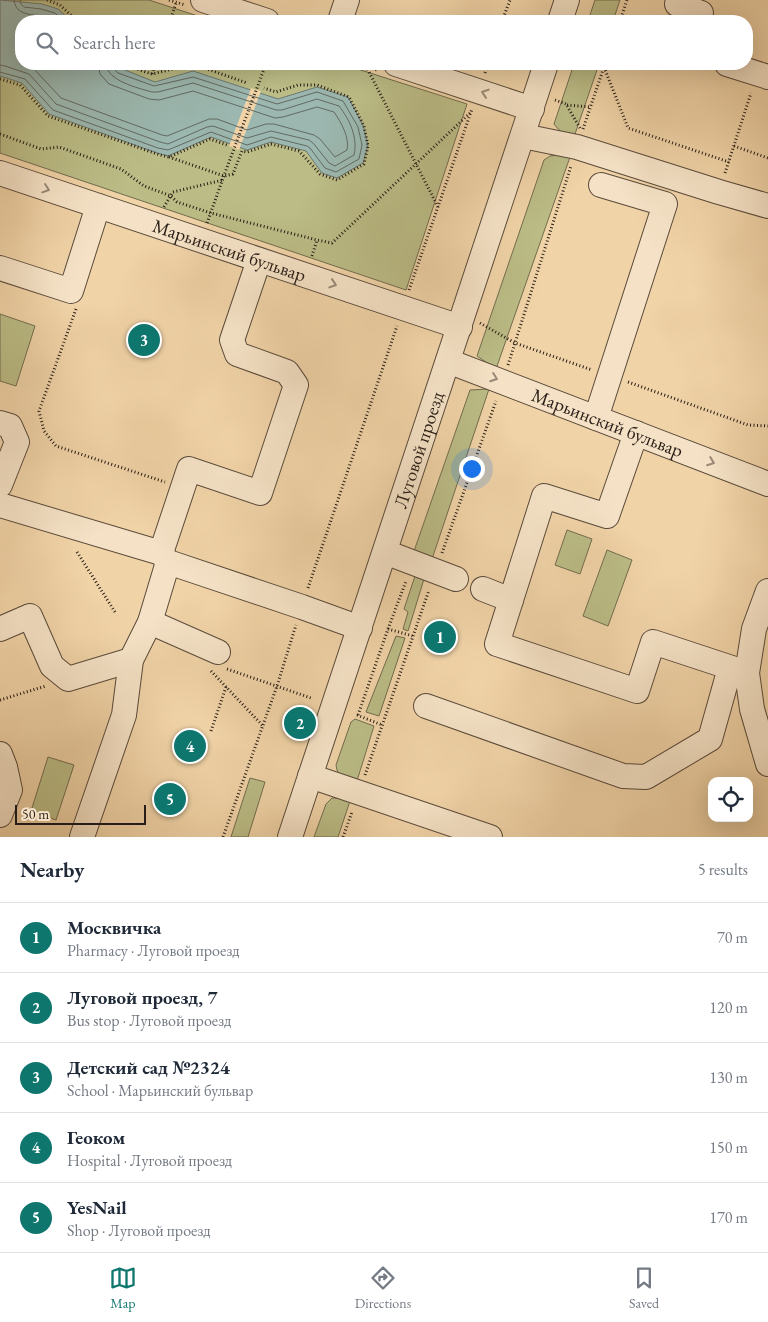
<!DOCTYPE html>
<html lang="en">
<head>
<meta charset="utf-8">
<style>
	:root { --surface:#fff; --page:#f2f2f3; --text:#1f2937; --muted:#747a83; --line:#e0e1e3; --accent:#0f766e }
	body { margin:0; font-family:"EB Garamond",serif; background:var(--page); color:var(--text) }
	.controls { position:absolute; right:15px; bottom:15px; display:grid; overflow:hidden; border-radius:10px; box-shadow:0 5px 20px #0002 }
	.controls button { width:45px; height:45px; display:grid; place-items:center; padding:0; border:0; border-bottom:1px solid var(--line); background:var(--surface); color:var(--text); font:25px sans-serif }
	.scale { position:absolute; left:15px; bottom:12px; width:131px; box-sizing:border-box; padding-left:5px; border:2px solid #281d17; border-top:0; font-size:14px; line-height:18px; white-space:nowrap; color:#281d17; -webkit-text-stroke:4px #f5e2c6; paint-order:stroke }
	.you { position:absolute; left:471px; top:468px; width:18px; height:18px; margin:-12px; border:4px solid #fff; border-radius:50%; background:#1a73e8; box-shadow:0 0 0 8px #1a73e833 }
	.badge { display:grid; place-items:center; width:32px; height:32px; border-radius:50%; background:var(--accent); color:#fff; font-size:16px; font-weight:700 }
	.pin { position:absolute; translate:-50% -50%; border:2px solid #fff; box-shadow:0 1px 5px #0006 }
	.list { margin:0; padding:0; list-style:none }
	h2 { display:flex; justify-content:space-between; align-items:center; height:65px; margin:0; padding:0 20px; font-size:21px }
	h2 small { font-size:16px; font-weight:400; color:var(--muted) }
	.list li { display:grid; grid-template-columns:32px 1fr auto; gap:15px; align-items:center; box-sizing:border-box; height:70px; padding:0 20px; border-top:1px solid var(--line) }
	.list b { display:block; font-size:19px; white-space:nowrap }
	.list p { margin:0; font-size:16px; white-space:nowrap; color:var(--muted) }
	.list em { font-size:16px; font-style:normal; color:var(--muted) }
	.icon { flex:none; width:28px; height:28px; fill:none; stroke:currentColor; stroke-width:2; stroke-linecap:round; stroke-linejoin:round }
	.map { position:relative; flex:none; width:768px; height:837px; overflow:hidden }
	.search { position:absolute; background:var(--surface); box-shadow:0 5px 20px #0002; left:15px; right:15px; top:15px; height:55px; display:flex; align-items:center; gap:12px; box-sizing:border-box; padding:0 18px; border-radius:20px; color:var(--muted); font-size:19px }
	.sheet { height:415px; background:var(--surface) }
	nav { display:flex; justify-content:space-around; align-items:center; box-sizing:border-box; height:70px; border-top:1px solid var(--line); background:var(--surface); font-size:14px; color:var(--muted) }
	nav a { display:grid; justify-items:center; gap:2px }
	nav .on { color:var(--accent) }
	.map>svg:first-child { display:block }
	.green { fill:#bbbc86; stroke:#726c4e }
	.water { fill:#9bb7af; stroke:#6d7972 }
	.pier { fill:#f0d3a7 }
	.lines { fill:none; stroke-linecap:round; stroke-linejoin:round }
	.shore { stroke:#626a63; stroke-width:1 }
	.minor-casing { stroke:#5a4a3b; stroke-width:26 }
	.path { stroke:#281d17; stroke-width:3; stroke-dasharray:1 2.5; stroke-linecap:butt }
	.minor { stroke:#f5e2c6; stroke-width:24 }
	.oneway { stroke:#998977 }
	.labels { text-anchor:middle; dominant-baseline:central; stroke-width:4; stroke-linejoin:round; paint-order:stroke }
	.street-label { font-size:19px; fill:#281d17; stroke:#f5e2c6 }
</style>
</head>
<body>
<div class="map">
<svg width="768" height="837" viewBox="0 0 768 837">
	<rect width="100%" height="100%" fill="#f0d3a7"/>
	<filter id="stains"><feTurbulence type="fractalNoise" baseFrequency=".004" numOctaves="4"/><feColorMatrix values="0 0 0 0 .2 0 0 0 0 .09 0 0 0 0 .02 0 0 0 .5 -.17"/></filter>
	<radialGradient id="worn" r=".72"><stop offset=".6" stop-color="#630" stop-opacity="0"/><stop offset="1" stop-color="#630" stop-opacity=".3"/></radialGradient>
	<!-- green -->
	<path class="green" d="M0 0H149L213 21H21V64H342L467 104 406 290 0 153Z
		M595 0H620L613 21H588Z
		M574 64H599L574 137C565 135 560 132 554 124Z
		M558 155 570 157 496 369 477 356 544 160 550 156Z
		M0 314 35 326 16 386 0 381Z
		M489 389 431 562 413 554 470 390Z
		M567 530 592 539 580 574 555 565Z
		M607 550 632 560 608 626 583 616Z
		M415 576 424 579 408 631 403 629 408 612 404 609Z
		M396 636 405 638 379 716 366 712Z
		M355 719 374 726 356 784C346 779 337 777 336 765L351 722Z
		M48 757 74 765 56 820 31 811Z
		M250 778 265 782 248 837H231Z
		M332 798H341L350 801 338 837H314L326 804Z"/>
	<!-- water -->
	<path class="water" d="M0 0 42 4 58 9 71 21H21V64H115L120 68 155 82 193 71 278 99 317 87 348 97 363 125 368 145 363 163 337 178 322 173 306 151 271 142 247 150 211 137 168 156 157 153 49 114 22 83 0 76Z"/>
	<!-- pier -->
	<path class="pier" d="M251 88 261 91 239 150 229 146Z"/>
	<g class="lines">
		<!-- shore -->
		<path class="shore" d="M14 0C16 21 43 11 55 21
			M20 0 21 4 24 7 41 9 55 13 64 21
			M23 64 34 69 61 98 162 135 167 136 209 119H217L247 130 266 124H274L314 135 320 139 335 157 347 150C350 138 341 122 334 112L317 107 283 117 275 118 193 91 159 100 149 99 109 84 100 74 98 64
			M0 65 5 66 29 74 56 104 160 142 168 144 207 127 213 126 247 138 271 131 309 140 314 144 329 163 335 166 354 155C358 138 350 120 339 106L317 99 282 110H276L193 83 158 92H152C138 88 107 81 106 64
			M0 72 25 79 53 110 158 148 168 150 211 132 247 145 271 137 307 146 310 148 325 168 336 172 359 159 362 145 358 127 343 101 317 92 277 104 193 77 154 86 118 73 113 68 112 64"/>
		<defs>
			<g id="minor">
				<path d="M203 0 267 21"/>
				<path d="M677 4 701 13"/>
				<path d="M340 21 347 0"/>
				<path d="M560 21 567 0"/>
				<path d="M396 64 532 109"/>
				<path d="M727 64 768 77"/>
				<path d="M523 136 577 147 719 192 768 206"/>
				<path id="s1" d="M0 173 460 327"/>
				<path d="M0 268 71 291 98 206"/>
				<path id="s2" d="M448 361 768 484"/>
				<path d="M596 418 665 204 601 185"/>
				<path d="M0 423 10 426 17 442 0 485"/>
				<path d="M636 433 607 516 544 496 497 644 637 691 653 642 747 673"/>
				<path d="M0 505 161 553 168 562 302 607 360 628"/>
				<path d="M385 552 456 579"/>
				<path d="M161 553 189 469 260 493 296 385 287 372 237 354 232 340 259 260"/>
				<path d="M483 589 511 600"/>
				<path d="M768 591 754 629 747 673 752 709 768 764"/>
				<path d="M150 622 218 652"/>
				<path d="M0 629 30 616 52 666 68 679 131 660"/>
				<path d="M426 706 623 776 646 777 710 739 730 668"/>
				<path d="M0 754 5 767 10 790 0 815"/>
				<path d="M310 776 490 837"/>
				<path d="M82 837 124 715 131 660 150 622 168 562"/>
				<path id="s3" d="M290 837 546 64"/>
			</g>
		</defs>
		<!-- minor casing -->
		<use href="#minor" class="minor-casing"/>
		<!-- path -->
		<path class="path" d="M47 0 60 5 77 21
			M169 0 185 5
			M170 21 176 3
			M502 21 510 0
			M620 21 627 0
			M121 64 152 74 193 64 247 83
			M359 64 377 70
			M366 66 438 207
			M604 67 628 128 729 162
			M485 73 488 64
			M152 74 155 64
			M0 79 20 85 48 116 160 155 169 157 210 139 227 145
			M555 100 566 104 580 128
			M567 105 590 107
			M583 129 605 64
			M0 134 41 149 59 147 121 169 144 186 171 196 177 202 211 213 317 240 332 243 470 113
			M734 146 768 158
			M169 157 224 176 233 174 242 151 247 152 271 144 299 151 320 174 337 180 364 164 368 146 364 126 349 97 317 85H298L276 92 264 88
			M725 173 751 93
			M164 207 173 192 223 180
			M207 223 226 170 266 64
			M312 256 317 240
			M409 290 472 109
			M76 309 39 411 44 431 56 446 165 482
			M480 323 515 343 592 370
			M508 365 571 166
			M628 382 748 425 768 426
			M77 552 115 612
			M442 553 496 401
			M308 588 397 326
			M388 629 406 581
			M227 669 311 698
			M211 671 263 726
			M0 700 46 686
			M357 715 382 725
			M358 715 388 629 413 636
			M211 731 226 687
			M365 775 429 590
			M223 837 277 686 296 625
			M343 837 352 812"/>
		<!-- minor -->
		<use href="#minor" class="minor"/>
	</g>
	<!-- one-way arrows -->
	<defs><path id="oneway-chevron" d="M-2-3.5L2.5 0L-2 3.5" fill="none" stroke-width="1.6" stroke-linecap="round" stroke-linejoin="round" transform="scale(1.25)"/></defs>
	<g class="oneway">
		<use href="#oneway-chevron" transform="translate(485 93) rotate(-162)"/>
		<use href="#oneway-chevron" transform="translate(46 189) rotate(19)"/>
		<use href="#oneway-chevron" transform="translate(333 284) rotate(18)"/>
		<use href="#oneway-chevron" transform="translate(494 378) rotate(20)"/>
		<use href="#oneway-chevron" transform="translate(711 462) rotate(21)"/>
	</g>
	<g class="labels">
		<!-- street labels -->
		<g class="street-label">
			<text stroke="none"><textPath href="#s1" startOffset="242">Марьинский бульвар</textPath></text>
			<text stroke="none"><textPath href="#s2" startOffset="171">Марьинский бульвар</textPath></text>
			<text stroke="none"><textPath href="#s3" startOffset="408">Луговой проезд</textPath></text>
		</g>
	</g>
	<rect width="100%" height="100%" filter="url(#stains)"/>
	<rect width="100%" height="100%" fill="url(#worn)"/>
</svg>
<div class="controls">
<button><svg class="icon" aria-label="locate" viewBox="0 0 24 24"><circle cx="12" cy="12" r="6"/><path d="M12 2v4M12 18v4M2 12h4M18 12h4"/></svg></button>
</div>
<div class="scale">50 m</div>
<div class="you"></div>
<div class="pin badge" style="left:440px;top:637px">1</div>
<div class="pin badge" style="left:300px;top:723px">2</div>
<div class="pin badge" style="left:144px;top:340px">3</div>
<div class="pin badge" style="left:190px;top:746px">4</div>
<div class="pin badge" style="left:170px;top:799px">5</div>
<div class="search"><svg class="icon" aria-label="search" viewBox="0 0 24 24"><circle cx="10" cy="10" r="6"/><path d="M15 15l6 6"/></svg>Search here</div>
</div>
<section class="sheet">
<h2>Nearby<small>5 results</small></h2>
<ul class="list">
<li><span class="badge">1</span><div><b>Москвичка</b><p>Pharmacy · Луговой проезд</p></div><em>70 m</em></li>
<li><span class="badge">2</span><div><b>Луговой проезд, 7</b><p>Bus stop · Луговой проезд</p></div><em>120 m</em></li>
<li><span class="badge">3</span><div><b>Детский сад №2324</b><p>School · Марьинский бульвар</p></div><em>130 m</em></li>
<li><span class="badge">4</span><div><b>Геоком</b><p>Hospital · Луговой проезд</p></div><em>150 m</em></li>
<li><span class="badge">5</span><div><b>YesNail</b><p>Shop · Луговой проезд</p></div><em>170 m</em></li>
</ul>
</section>
<nav>
<a class="on"><svg class="icon" aria-label="map" viewBox="0 0 24 24"><path d="M3 6l6-2 6 2 6-2v14l-6 2-6-2-6 2zM9 4v14M15 6v14"/></svg>Map</a>
<a><svg class="icon" aria-label="directions" viewBox="0 0 24 24"><path d="M12 3l9 9-9 9-9-9zM9 14v-3h6M13 9l2 2-2 2"/></svg>Directions</a>
<a><svg class="icon" aria-label="saved" viewBox="0 0 24 24"><path d="M7 4h10v16l-5-4-5 4z"/></svg>Saved</a>
</nav>
</body>
</html>
